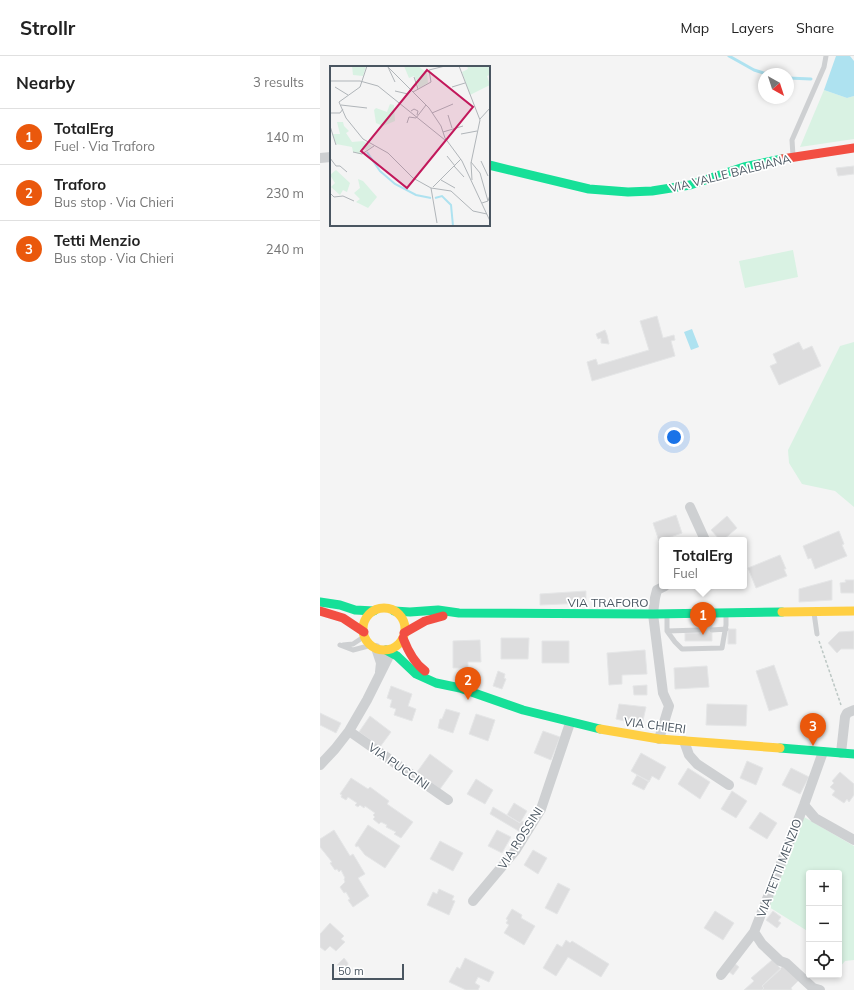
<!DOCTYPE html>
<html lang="en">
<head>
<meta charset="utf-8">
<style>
	:root { --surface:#fff; --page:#f2f2f2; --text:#222; --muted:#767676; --line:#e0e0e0; --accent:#ea580c }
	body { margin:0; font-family:Mulish,sans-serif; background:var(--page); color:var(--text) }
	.controls { position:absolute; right:12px; bottom:12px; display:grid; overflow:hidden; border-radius:4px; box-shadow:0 2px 6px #0003 }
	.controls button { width:36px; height:36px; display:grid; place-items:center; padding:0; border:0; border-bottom:1px solid var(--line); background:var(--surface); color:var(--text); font:20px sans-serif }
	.compass { position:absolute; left:438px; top:12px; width:36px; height:36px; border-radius:50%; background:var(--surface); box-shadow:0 2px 6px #0003; rotate:141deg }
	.scale { position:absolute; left:12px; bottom:10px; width:72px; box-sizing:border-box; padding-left:4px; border:2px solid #4a5661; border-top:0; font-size:11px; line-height:14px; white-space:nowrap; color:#4a5661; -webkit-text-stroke:3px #fff; paint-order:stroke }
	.you { position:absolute; left:354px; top:381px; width:14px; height:14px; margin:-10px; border:3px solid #fff; border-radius:50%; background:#1a73e8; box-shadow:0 0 0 6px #1a73e833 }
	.badge { display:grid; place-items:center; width:26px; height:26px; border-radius:50%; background:var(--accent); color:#fff; font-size:13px; font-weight:700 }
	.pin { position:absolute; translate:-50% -33px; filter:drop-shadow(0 1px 2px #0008) }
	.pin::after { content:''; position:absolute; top:21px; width:14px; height:12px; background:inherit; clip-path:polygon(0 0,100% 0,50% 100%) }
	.popup { position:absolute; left:339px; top:481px; width:88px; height:52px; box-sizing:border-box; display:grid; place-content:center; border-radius:4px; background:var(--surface); filter:drop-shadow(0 1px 3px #0005); font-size:13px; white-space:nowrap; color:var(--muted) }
	.popup b { font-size:15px; color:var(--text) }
	.popup::after { content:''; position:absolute; left:50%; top:100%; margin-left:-8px; border:8px solid transparent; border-top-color:var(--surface) }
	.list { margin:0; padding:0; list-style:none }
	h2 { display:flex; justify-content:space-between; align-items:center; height:52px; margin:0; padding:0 16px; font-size:17px }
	h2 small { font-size:13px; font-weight:400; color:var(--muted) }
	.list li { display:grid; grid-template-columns:26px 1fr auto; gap:12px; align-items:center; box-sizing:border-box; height:56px; padding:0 16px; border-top:1px solid var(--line) }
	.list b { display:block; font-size:15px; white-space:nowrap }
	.list p { margin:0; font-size:13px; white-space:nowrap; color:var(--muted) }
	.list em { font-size:13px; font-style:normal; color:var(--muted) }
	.icon { flex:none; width:22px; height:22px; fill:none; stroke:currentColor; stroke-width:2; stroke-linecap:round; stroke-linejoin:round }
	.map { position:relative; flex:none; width:534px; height:934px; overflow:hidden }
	header { display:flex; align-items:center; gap:24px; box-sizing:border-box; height:56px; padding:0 20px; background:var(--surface); border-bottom:1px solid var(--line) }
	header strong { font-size:19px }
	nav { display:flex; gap:22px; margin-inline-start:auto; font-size:14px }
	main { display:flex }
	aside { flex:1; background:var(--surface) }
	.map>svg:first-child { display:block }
	.green { fill:#d9f2e3 }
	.water { fill:#aee2f0 }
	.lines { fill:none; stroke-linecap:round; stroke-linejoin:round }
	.stream { stroke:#aee2f0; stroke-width:3 }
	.building { fill:#ddddde; stroke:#e5e6e7 }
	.path { stroke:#bcc7c4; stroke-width:1.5; stroke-dasharray:3 2; stroke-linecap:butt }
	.lane { stroke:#ced0d2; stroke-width:5 }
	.street { stroke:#ced0d2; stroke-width:10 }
	.fast { stroke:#16e098; stroke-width:9 }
	.slow { stroke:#ffcf43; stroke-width:9 }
	.jam { stroke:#f24e42; stroke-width:9 }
	.labels { text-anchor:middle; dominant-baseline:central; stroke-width:3.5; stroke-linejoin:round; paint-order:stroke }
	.street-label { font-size:12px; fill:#4a5661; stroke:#fff }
	.inset-river { fill:none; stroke:#aee2f0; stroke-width:2 }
	.inset-road { fill:none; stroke:#b0b5b9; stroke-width:1 }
	.view { fill:#c2185b; fill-opacity:0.15; stroke:#c2185b; stroke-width:2 }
	.inset-edge { fill:none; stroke:#4a5661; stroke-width:2 }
</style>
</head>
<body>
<header>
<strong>Strollr</strong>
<nav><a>Map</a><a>Layers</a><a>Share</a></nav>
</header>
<main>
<aside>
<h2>Nearby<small>3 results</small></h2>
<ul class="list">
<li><span class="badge">1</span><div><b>TotalErg</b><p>Fuel · Via Traforo</p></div><em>140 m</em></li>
<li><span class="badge">2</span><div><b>Traforo</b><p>Bus stop · Via Chieri</p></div><em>230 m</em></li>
<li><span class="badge">3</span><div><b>Tetti Menzio</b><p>Bus stop · Via Chieri</p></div><em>240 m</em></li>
</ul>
</aside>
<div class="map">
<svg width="534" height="934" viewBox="0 0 534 934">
	<rect width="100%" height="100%" fill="#f4f4f4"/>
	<!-- green -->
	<path class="green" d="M504 34 527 42 534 40V83L480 91Z
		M473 194 478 221 425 232 419 205Z
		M534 286V451L515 435 482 428 469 407 468 394 520 290Z
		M484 761 534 790V904L525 905 519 912V817H489V876L449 851Z"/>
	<!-- water -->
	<path class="water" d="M516 0H530L534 5V40L527 42 504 34Z
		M372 273 379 291 371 294 364 276Z"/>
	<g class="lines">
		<!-- stream -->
		<path class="stream" d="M409 0 434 14 447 18
			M468 22 491 23"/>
	</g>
	<!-- building -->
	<path class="building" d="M534 110V118L518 120 516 112Z
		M337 260 343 282 354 279 355 284 351 285 355 300 272 325 267 306 276 303 278 309 329 294 320 265Z
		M285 274 287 279 289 288 281 287V282L278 283 276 278Z
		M479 286 483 294 492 290 501 310 459 329 450 310 457 307 453 298Z
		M356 459 362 477 339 485 333 467Z
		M407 460 417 472 403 484H400L391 474Z
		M519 475 524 488 522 489 527 500 495 513 491 502 488 503 483 490Z
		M460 499 466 513H464L467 520 436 532 428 512Z
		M512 524V544L479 546V533Z
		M525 524H534V537H521L520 527 526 526Z
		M266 535V547L220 549V538Z
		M379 565H392V585H365V577H379Z
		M408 573H416V588H408Z
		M534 575V593H521L517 597 508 587 519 576Z
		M181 582H209L208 603H181Z
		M160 584 161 606H148V612H133V585Z
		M222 585H249V607H222Z
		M325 594 327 618 302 619V628L289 629 287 597Z
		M454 609 468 649 449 655 436 615Z
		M387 610 389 631 355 633 354 612Z
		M178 615 185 618 184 622 186 623 182 633 173 630Z
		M327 629V639H314L313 630Z
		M71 630 92 638 88 650 96 653 92 665 74 659 76 653 70 651 72 644 67 642Z
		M299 648 326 651 322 669 296 663Z
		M387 648 427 649 426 670 386 669Z
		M126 653 140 657 133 677 118 672 120 663H122Z
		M0 657 21 667 16 677 0 669Z
		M156 658 175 664 168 685 149 678Z
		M50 660 71 676 60 691 39 676Z
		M223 675 240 681 231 704 214 697Z
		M321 697 346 711 339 724 332 720 329 726 311 715Z
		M110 698 133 715 120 733 97 716Z
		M427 705 443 712 436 729 420 722Z
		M368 712 390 726 380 743 358 728Z
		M471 712 489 721 480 738 462 729Z
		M520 716 534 728V739L529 746 527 743 524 747 512 739 515 735 510 731 514 727 512 725Z
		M317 719 329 725 324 734 312 728Z
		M31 722 48 733 50 731 69 745 67 748 93 766 81 782 74 778 76 776 66 771 67 769 61 766 59 768 53 763 55 761 53 759 55 757 45 750 44 752 40 749 38 751 35 749 37 747 28 741 26 744 21 741 22 739 20 738Z
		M156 723 173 734 165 748 147 738Z
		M412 735 427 745 416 762 401 753Z
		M194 747 207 755 200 767 187 759Z
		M173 751 200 767 202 765 207 768 202 777 170 758Z
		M440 756 457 767 447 783 429 772Z
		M48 769 80 790 65 812 45 799 38 790 36 791 35 789Z
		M14 774 30 800 33 798 45 818 38 822 49 840 33 851 28 844 30 843 26 836 24 837 20 831 25 826 24 823 25 822 21 814 19 816 17 813 15 814 10 807 12 806 0 791V783Z
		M177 774 191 781 182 797 168 790Z
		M120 785 143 797 133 815 110 803Z
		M213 794 227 802 218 818 204 809Z
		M238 827 250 833 237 858 225 852Z
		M119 833 134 840 132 844 135 845 129 859 107 849 113 836 117 838Z
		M192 853 202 859 201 862 215 870 204 889 184 877 189 869 186 867 188 864 186 863Z
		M395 855 414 867 403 884 384 872Z
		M453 855 461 861 458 865 461 867 457 872 446 864Z
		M10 867 24 880 21 883 25 886 16 895 10 890 5 895 0 891V878Z
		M246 884 250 887 252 885 289 908 281 921 248 901 236 920 223 912 237 888 242 891Z
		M24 902 28 907 27 913H21L17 909Z
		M145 902 174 916 169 926 158 921 155 927 160 930 158 934H146L129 926 137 911 140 913Z
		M452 904 461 913 442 930 444 932 442 934H424L434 925 431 922Z
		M414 907 419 911 413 919 408 915Z
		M465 908 479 924 471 932 472 934H442L444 932 442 930Z"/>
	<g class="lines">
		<!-- path -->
		<path class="path" d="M499 585 521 649"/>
		<!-- lane -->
		<path class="lane" d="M473 100 472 84 504 11 506 0
			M494 557 497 578
			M347 559V575L355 586 362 593 402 592 406 569V559
			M392 574 406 573
			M347 575 379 574
			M20 589 33 594 52 589
			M23 589 33 588 45 580"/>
		<!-- street -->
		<path class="street" d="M0 102 11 101
			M370 451 385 484
			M56 592 61 607 60 616
			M29 675 128 744
			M339 683 349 650 343 637 333 558 335 542 337 534 345 530
			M364 685 369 699 377 708 409 729
			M521 697 525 661 527 657 534 654
			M0 709 15 693 29 675 47 644 68 602 66 594
			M484 749 495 762 534 784
			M153 845 195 795 221 753 250 667
			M401 919 434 876
			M500 934 493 932 466 907 460 905 442 888 434 876 484 749 503 696"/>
		<!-- fast -->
		<path class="fast" d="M169 109 269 133 308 136 332 135 370 129 424 111 462 103
			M0 546 20 549 35 554 54 555
			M74 555 90 556 118 554 139 557 333 558 462 556
			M66 594 77 600 96 618 116 627 140 632 203 654 280 673
			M460 692 534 698"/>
		<!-- slow -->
		<path class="slow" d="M43 573a21 21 0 1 1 42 0a21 21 0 1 1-42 0Z
			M462 556 534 555
			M280 673 339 683 460 692"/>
		<!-- jam -->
		<path class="jam" d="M462 103 534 92
			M0 555 23 562 44 576
			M84 577 105 565 123 560
			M83 582C88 595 94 607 105 615"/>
	</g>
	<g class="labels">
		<!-- street labels -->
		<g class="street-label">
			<text transform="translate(410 117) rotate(-14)">VIA VALLE BALBIANA</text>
			<text x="288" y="546">VIA TRAFORO</text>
			<text transform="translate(335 669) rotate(7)">VIA CHIERI</text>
			<text transform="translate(79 710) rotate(35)">VIA PUCCINI</text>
			<text transform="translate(200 782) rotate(-57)">VIA ROSSINI</text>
			<text transform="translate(459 812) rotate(-69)">VIA TETTI MENZIO</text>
		</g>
	</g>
	<!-- overview -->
	<g transform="translate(10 10)">
		<rect width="160" height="160" fill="#f4f4f4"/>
		<path d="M22 0H36L33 10 23 9ZM74 0H88L97 7 98 17 89 22 84 10 79 12ZM137 0H160V9L157 10 160 19 140 29 132 6 138 3ZM60 38 64 39 65 55 53 60 46 57 44 44 46 42 57 46ZM7 56H13L14 60 19 65 16 67 22 76 33 75 42 80 36 84 32 81 30 88 23 86 22 81 6 78 3 68H10ZM6 104 20 117 17 126 13 124 10 129 1 121 5 117 0 109ZM28 113 33 115 47 131 38 142 26 136 30 133 24 127 30 122Z" fill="#d9f2e3"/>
		<path class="inset-river" d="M37 86 50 105 65 118 86 129 101 132M105 132 112 130 121 139 123 160"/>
		<path class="inset-road" d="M37 0 30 21 9 36 16 52 33 73 58 87 83 112 101 122 107 157M57 0 99 42 111 60 115 72 132 95 160 155M129 0 150 54 141 97 142 114M58 1 65 16M84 11 88 23M0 15H30L48 20 115 74M5 21 18 29M122 21 135 17M65 25 78 28 81 25M83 26 101 16 99 4 115 0M11 39 37 42M81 45 84 43 88 45 87 49M0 47H10L13 43M102 47 123 38M118 49 122 62M150 53 160 42M77 57 79 51 86 52 96 39M0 60 6 79M113 66 133 60M131 68 147 65M23 86 32 88 44 80M117 90 125 100M0 92 6 100H10L17 106M151 95 158 110M141 96 150 107 158 135M124 100 134 111M111 114 125 122M103 121 131 93M101 122 121 125 143 145 157 148M0 127 4 131 13 130 24 135M152 137 158 135 160 129"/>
		<path class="view" d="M97 4 143 41 77 122 31 85Z"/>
		<rect width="160" height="160" class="inset-edge"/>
	</g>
</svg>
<div class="controls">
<button>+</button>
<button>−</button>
<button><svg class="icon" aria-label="locate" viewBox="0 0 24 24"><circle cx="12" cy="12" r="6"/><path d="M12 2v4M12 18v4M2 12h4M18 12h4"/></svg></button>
</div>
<svg class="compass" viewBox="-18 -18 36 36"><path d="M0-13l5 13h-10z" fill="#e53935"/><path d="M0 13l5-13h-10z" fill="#767676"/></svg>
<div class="scale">50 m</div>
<div class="you"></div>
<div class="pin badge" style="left:383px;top:579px">1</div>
<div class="popup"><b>TotalErg</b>Fuel</div>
<div class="pin badge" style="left:148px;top:644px">2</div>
<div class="pin badge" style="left:493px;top:690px">3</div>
</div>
</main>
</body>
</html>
